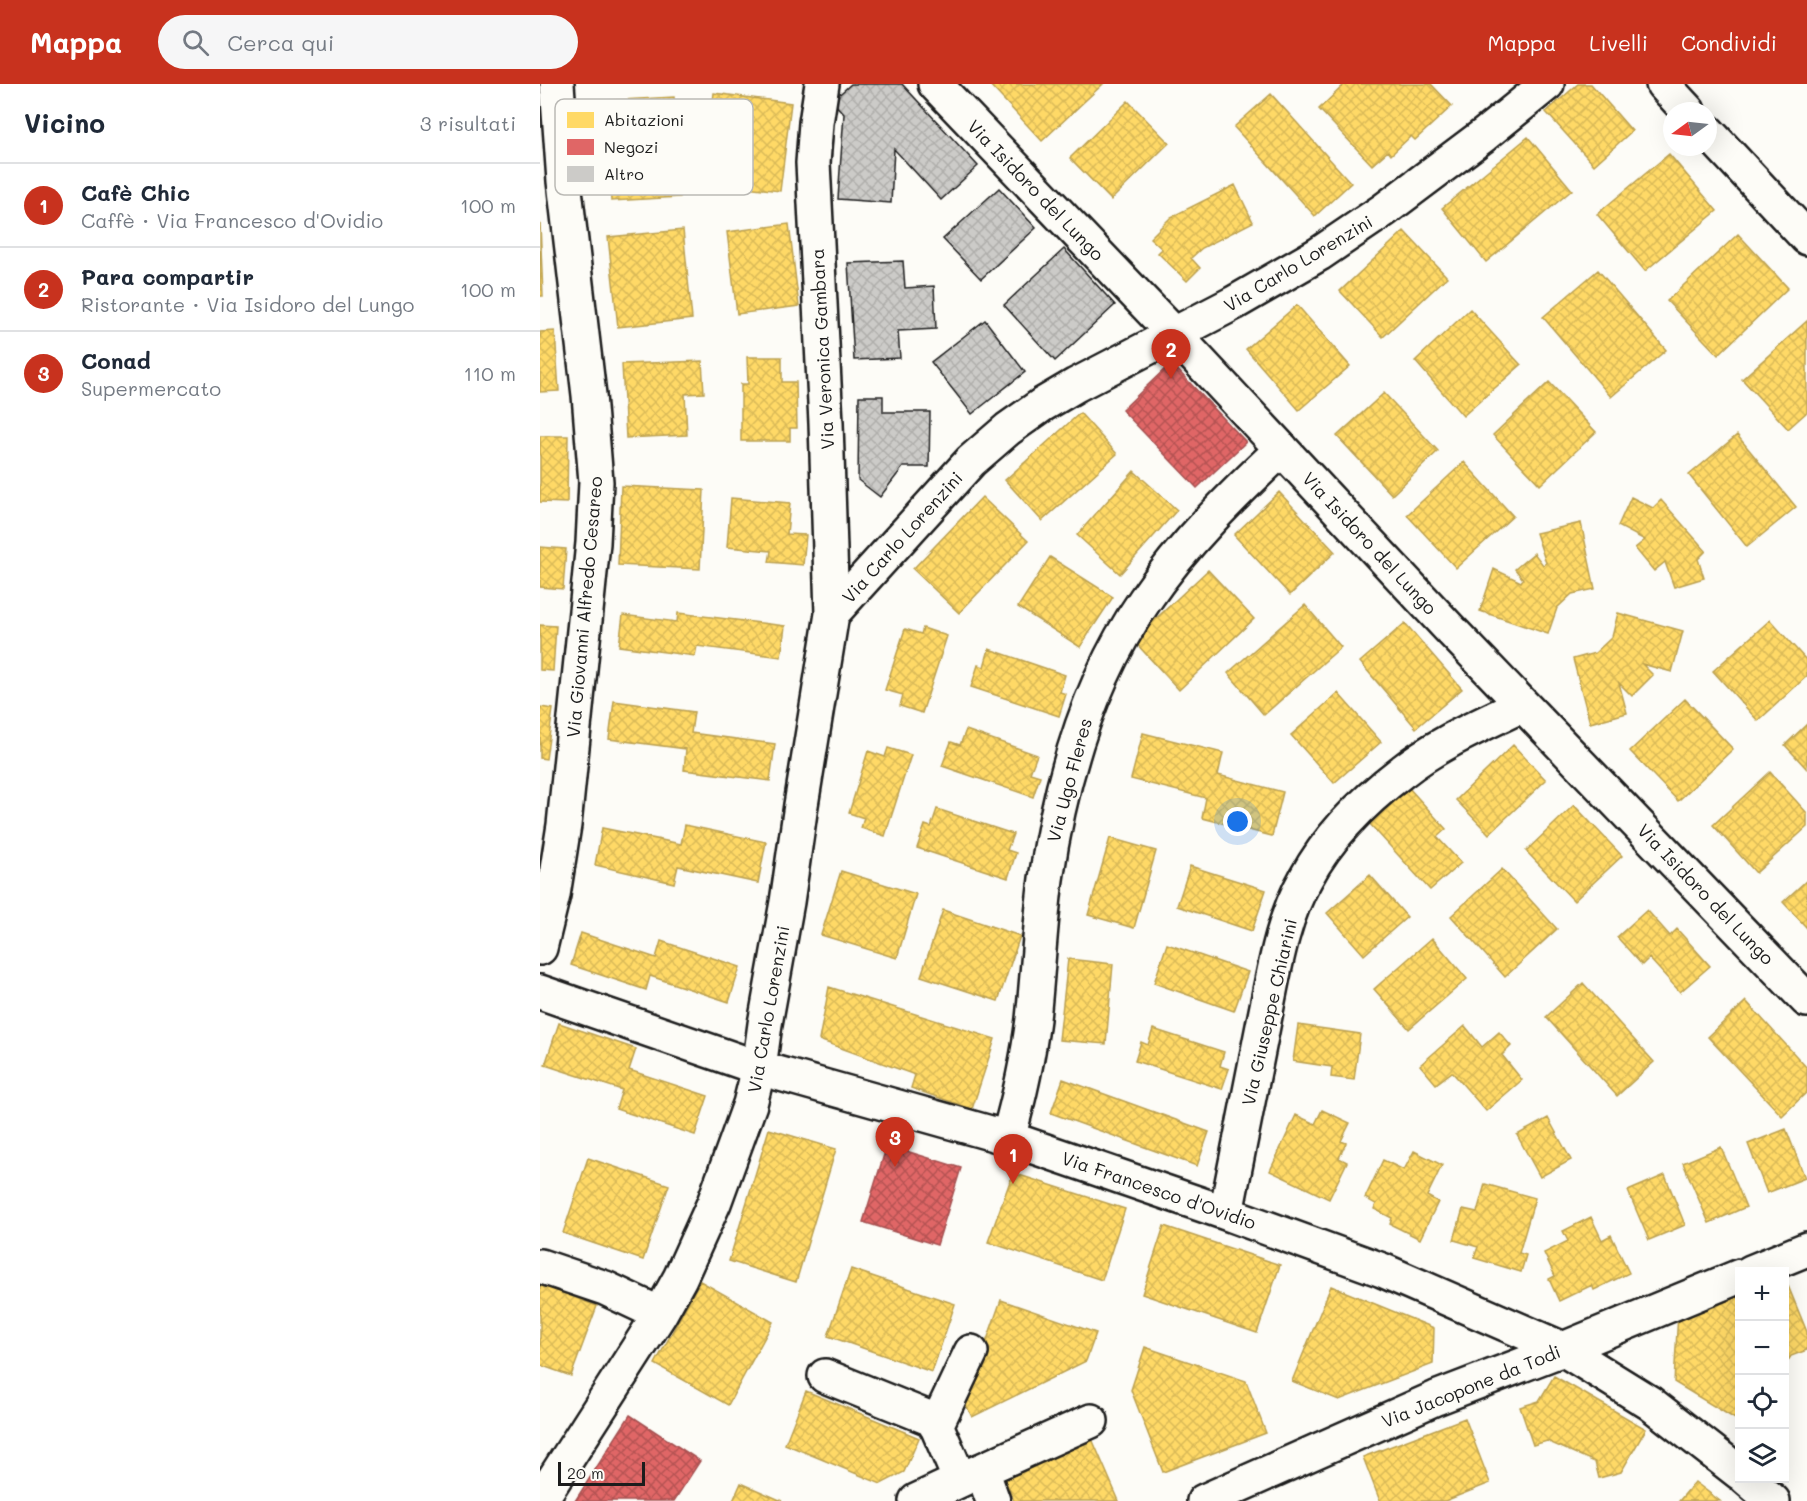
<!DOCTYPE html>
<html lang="it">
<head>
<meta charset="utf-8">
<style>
	:root { --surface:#fff; --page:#f6f6f7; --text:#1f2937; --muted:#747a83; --line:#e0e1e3; --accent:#c8321e }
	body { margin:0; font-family:Mali,sans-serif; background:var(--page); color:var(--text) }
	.controls { position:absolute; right:18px; bottom:18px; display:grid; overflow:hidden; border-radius:0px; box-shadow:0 6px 24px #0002 }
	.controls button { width:54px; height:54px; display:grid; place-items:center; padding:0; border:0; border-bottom:2px solid var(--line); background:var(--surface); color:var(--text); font:30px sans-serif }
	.compass { position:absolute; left:1123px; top:18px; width:54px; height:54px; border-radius:50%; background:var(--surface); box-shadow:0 6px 24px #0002; rotate:255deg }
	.scale { position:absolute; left:18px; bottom:15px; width:87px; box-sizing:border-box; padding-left:6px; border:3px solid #1c1c1c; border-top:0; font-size:16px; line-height:21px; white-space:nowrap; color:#1c1c1c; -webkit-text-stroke:4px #fdfcf7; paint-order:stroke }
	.you { position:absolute; left:698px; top:738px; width:21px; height:21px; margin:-15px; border:4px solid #fff; border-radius:50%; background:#1a73e8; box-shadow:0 0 0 9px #1a73e833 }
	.badge { display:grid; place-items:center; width:39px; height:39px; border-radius:50%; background:var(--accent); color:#fff; font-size:20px; font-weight:700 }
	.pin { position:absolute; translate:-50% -50px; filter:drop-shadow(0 2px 3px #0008) }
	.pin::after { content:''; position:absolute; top:32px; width:21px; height:18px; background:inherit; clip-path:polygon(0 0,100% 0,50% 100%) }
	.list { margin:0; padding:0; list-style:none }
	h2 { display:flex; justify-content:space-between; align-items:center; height:78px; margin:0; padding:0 24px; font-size:26px }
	h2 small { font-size:20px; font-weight:400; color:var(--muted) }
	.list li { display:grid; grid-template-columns:39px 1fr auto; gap:18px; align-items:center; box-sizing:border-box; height:84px; padding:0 24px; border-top:2px solid var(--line) }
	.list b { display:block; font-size:22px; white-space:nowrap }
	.list p { margin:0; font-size:20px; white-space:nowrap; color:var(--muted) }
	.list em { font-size:20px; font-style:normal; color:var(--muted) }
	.icon { flex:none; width:33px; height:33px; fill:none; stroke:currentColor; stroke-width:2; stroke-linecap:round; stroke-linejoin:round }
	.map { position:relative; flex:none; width:1267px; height:1417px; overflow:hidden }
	header { display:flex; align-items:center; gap:36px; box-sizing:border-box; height:84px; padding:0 30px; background:var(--accent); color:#fff }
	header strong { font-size:28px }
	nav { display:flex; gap:33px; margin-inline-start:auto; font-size:21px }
	.search { width:420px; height:54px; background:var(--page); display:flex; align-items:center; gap:15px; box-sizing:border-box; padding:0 21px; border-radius:33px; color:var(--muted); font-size:22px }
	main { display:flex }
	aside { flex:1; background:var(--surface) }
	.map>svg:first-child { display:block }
	.homes { fill:url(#homes-cross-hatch); stroke:#bba050; stroke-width:1.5 }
	.shops { fill:url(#shops-cross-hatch); stroke:#a55050; stroke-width:1.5 }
	.building { fill:url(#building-cross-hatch); stroke:#1c1c1c; stroke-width:1.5 }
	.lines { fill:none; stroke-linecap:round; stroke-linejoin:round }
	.minor-casing { stroke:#1c1c1c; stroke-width:38 }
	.major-casing { stroke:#1c1c1c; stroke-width:38 }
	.minor { stroke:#fdfcf7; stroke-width:33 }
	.major { stroke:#fdfcf7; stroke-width:33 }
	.labels { text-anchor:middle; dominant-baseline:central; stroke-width:6; stroke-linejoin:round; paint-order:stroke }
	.street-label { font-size:18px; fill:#1c1c1c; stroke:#fdfcf7 }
	.key { fill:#fdfcf7; stroke:#bab9b5; stroke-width:1.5 }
	.key-label { font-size:16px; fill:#1c1c1c }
</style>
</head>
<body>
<header>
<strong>Mappa</strong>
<div class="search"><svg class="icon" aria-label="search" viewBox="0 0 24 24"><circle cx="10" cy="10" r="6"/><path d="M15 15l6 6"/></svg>Cerca qui</div>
<nav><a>Mappa</a><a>Livelli</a><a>Condividi</a></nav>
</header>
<main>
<aside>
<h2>Vicino<small>3 risultati</small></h2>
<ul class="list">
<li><span class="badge">1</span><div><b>Cafè Chic</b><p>Caffè · Via Francesco d'Ovidio</p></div><em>100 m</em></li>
<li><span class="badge">2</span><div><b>Para compartir</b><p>Ristorante · Via Isidoro del Lungo</p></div><em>100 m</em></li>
<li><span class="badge">3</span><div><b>Conad</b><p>Supermercato</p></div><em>110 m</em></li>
</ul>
</aside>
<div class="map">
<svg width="1267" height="1417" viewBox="0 0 1267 1417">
	<defs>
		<pattern id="homes-cross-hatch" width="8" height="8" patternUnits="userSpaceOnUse" patternTransform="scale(1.5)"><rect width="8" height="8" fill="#ffd966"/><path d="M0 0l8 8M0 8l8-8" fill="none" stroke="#daba58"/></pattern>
		<pattern id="shops-cross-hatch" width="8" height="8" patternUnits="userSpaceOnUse" patternTransform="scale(1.5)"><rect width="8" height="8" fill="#e06666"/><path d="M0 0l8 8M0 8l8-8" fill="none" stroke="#b55353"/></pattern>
		<pattern id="building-cross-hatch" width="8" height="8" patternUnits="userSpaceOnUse" patternTransform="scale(1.5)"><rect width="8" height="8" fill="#cccbc8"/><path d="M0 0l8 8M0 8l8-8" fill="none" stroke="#afaeab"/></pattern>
	</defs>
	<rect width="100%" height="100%" fill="#fdfcf7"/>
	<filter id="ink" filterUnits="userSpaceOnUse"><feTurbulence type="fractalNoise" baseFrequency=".0167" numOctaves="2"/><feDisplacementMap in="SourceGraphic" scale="12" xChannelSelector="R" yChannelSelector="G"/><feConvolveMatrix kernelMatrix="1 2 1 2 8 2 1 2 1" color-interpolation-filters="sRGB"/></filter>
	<g filter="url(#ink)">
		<!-- homes -->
		<path class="homes" d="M449 0H563L502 57Z
			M805 0H891L912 22 875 56 871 52 851 71 848 67 832 81 779 25Z
			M1038 0H1051L1092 47 1054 81 1006 28Z
			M174 9 251 19 240 107 173 99 181 34 171 33Z
			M731 10 811 99 775 132 694 43Z
			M134 13 140 113 71 117 65 17Z
			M588 17 629 59 571 116 530 74Z
			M988 53 1032 106 946 178 902 124Z
			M1129 70 1177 127 1105 187 1057 130Z
			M695 101 713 138 662 164 651 174 660 184 647 197 618 169 622 165 610 154 631 133Z
			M0 139 3 212H0Z
			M249 140 259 222 197 230 187 148Z
			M143 146 152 235 78 243 68 153Z
			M864 147 907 193 843 253 800 207Z
			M1198 150 1248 204 1178 271 1127 217Z
			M1058 186 1126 266 1071 313 1003 233Z
			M757 221 810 282 759 326 706 265Z
			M930 225 981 281 923 332 875 277Z
			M1267 237V328L1248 345 1202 295Z
			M15 247 19 307 0 308V248Z
			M207 273H242V298H256L257 344H250V357H201V300H208Z
			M162 277 164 309 145 310 147 351 86 354 82 280Z
			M1009 298 1056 348 1000 401 953 351Z
			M844 309 898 367 852 411 797 352Z
			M540 329 577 370 502 437 465 396Z
			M1197 351 1256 423 1207 463 1149 391Z
			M0 352H28L27 419 0 418Z
			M924 378 973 432 916 484 867 431Z
			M594 387 637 426 580 490 537 451Z
			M81 402 164 406 160 485 78 481Z
			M739 408 795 468 750 511 694 451Z
			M442 413 488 457 419 529 373 485Z
			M1091 413 1113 424 1121 416 1166 467 1158 475 1164 494 1134 503 1125 478 1114 487 1095 464 1105 456 1078 442Z
			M191 414 250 419 247 450 266 451 263 481 229 478 231 467 187 463Z
			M1041 439 1055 505 1032 510 1017 524 1008 550 940 527 954 485 981 498 983 495 975 485 994 469 1003 481 1006 479 996 449Z
			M0 463 26 465 23 505 0 503Z
			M510 473 573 513 540 563 478 523Z
			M668 486 714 535 639 606 593 556Z
			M765 521 801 563 724 631 688 589Z
			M138 529 245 542 241 573 157 562 155 572 79 562 83 531 137 538Z
			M1078 529 1143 547 1132 588 1102 580 1113 591 1092 612 1079 599 1087 629 1050 639 1033 575 1055 569 1072 553Z
			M1230 536 1267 577V592L1218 637 1173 587Z
			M865 539 922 605 876 644 820 578Z
			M0 541 16 542 13 587 0 586Z
			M383 544 407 552 382 629 360 622 363 611 345 606 365 545 381 550Z
			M449 565 525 591 520 608 526 610 519 632 431 603 438 581 444 583Z
			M798 609 841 658 794 699 751 651Z
			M1145 615 1193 665 1138 717 1090 667Z
			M74 617 154 628 151 649 235 660 230 697 144 686 146 665 69 655Z
			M0 623 13 625 6 675 0 674Z
			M1267 640V685L1245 661Z
			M426 646 497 671 490 689 500 692 493 713 402 682 411 658 420 661Z
			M603 649 683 669 678 691 743 708 732 752 662 734 666 714 591 695Z
			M973 661 1006 696 949 750 916 716Z
			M348 664 371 671 345 752 321 744 324 734 309 729 328 667 345 673Z
			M1230 688 1267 729V743L1216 789 1173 741Z
			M868 703 906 745 897 753 921 779 890 806 829 739Z
			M1034 721 1082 772 1034 817 986 767Z
			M397 725 473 750 467 766 476 769 468 794 377 764 385 741 391 743Z
			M145 741 226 758 218 799 138 782 134 799 55 781 62 744 141 760Z
			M570 754 616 767 594 844 548 831Z
			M650 782 726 806 712 847 637 822Z
			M962 785 1017 845 965 893 911 832Z
			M301 787 376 810 357 874 281 851Z
			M830 791 867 833 824 871 787 829Z
			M1267 796V844L1243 818Z
			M403 826 480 852 458 917 381 892Z
			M1107 826 1130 852 1137 845 1170 882 1140 908 1109 874 1102 881 1077 853Z
			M41 849 116 874 121 857 200 883 189 918 110 892 106 906 31 881Z
			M892 854 927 895 869 945 834 905Z
			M627 860 708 888 694 927 614 899Z
			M528 875 573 880 566 960 519 956Z
			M1043 899 1114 978 1077 1012 1006 933Z
			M289 903 455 955 432 1025 371 1004 375 991 279 956Z
			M1206 917 1267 984V1008L1242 1032 1168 953Z
			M19 939 96 965 89 986 168 1012 155 1051 76 1025 82 1006 5 981Z
			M758 941 820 950 814 996 791 993 792 983 753 977Z
			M925 942 942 963 959 948 971 962 962 971 982 996 946 1027 912 988 896 1000 880 981Z
			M613 945 684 968 680 982 689 985 682 1005 595 977 601 958 608 961Z
			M523 995 669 1048 657 1082 511 1029Z
			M782 1026 810 1039 801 1057 806 1059 799 1074 807 1078 789 1115 730 1087 756 1031 775 1040Z
			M1008 1034 1031 1076 1000 1093 977 1051Z
			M229 1045 296 1065 256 1198 189 1177Z
			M1246 1045 1265 1094 1227 1109 1208 1060Z
			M1181 1063 1206 1123 1169 1139 1143 1079Z
			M874 1067 902 1081 887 1112 898 1118 880 1155 850 1140 852 1134 834 1125 836 1120 825 1114 843 1076 864 1086Z
			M48 1074 129 1101 103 1176 23 1149Z
			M473 1089 585 1125 562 1196 448 1158Z
			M1125 1091 1145 1141 1109 1156 1088 1107Z
			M945 1100 995 1114 979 1169 986 1171 981 1188 934 1174 938 1163 914 1156 923 1125 937 1128Z
			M1051 1133 1062 1156 1071 1151 1089 1189 1054 1206 1052 1201 1019 1217 1009 1195 1015 1192 1004 1169 1028 1157 1023 1147Z
			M624 1142 740 1181 717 1249 602 1210Z
			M311 1185 415 1220 392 1288 288 1252Z
			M1244 1192 1267 1248V1266L1251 1272 1244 1283Z
			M160 1197 233 1238 188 1321 115 1280Z
			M0 1200 57 1222 31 1292 0 1281Z
			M791 1202 894 1244 893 1280 799 1316 752 1297Z
			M1200 1204V1338L1134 1298 1138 1229Z
			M461 1216 556 1249 546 1277 432 1333 425 1319Z
			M605 1263 706 1297 726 1349 623 1388 591 1306Z
			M1014 1292 1106 1345 1081 1388 1059 1394 1055 1378 1007 1357 993 1361 980 1323 999 1317Z
			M266 1307 379 1354 364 1388 341 1400 245 1360Z
			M925 1334 950 1399 905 1417H840L823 1373Z
			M549 1348 579 1417H474L461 1386Z
			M1155 1398 1180 1417H1139Z
			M201 1399 242 1417H193Z"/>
		<!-- shops -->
		<path class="shops" d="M631 279 706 358 657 404 582 326Z
			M347 1061 421 1084 397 1161 323 1138Z
			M90 1331 160 1377 134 1417H35Z"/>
		<!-- building -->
		<path class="building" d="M311 0H362L438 82 401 116 354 65 351 119 298 115 304 30 292 17Z
			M459 104 496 144 441 195 403 155Z
			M524 165 575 221 515 277 464 221Z
			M363 177 365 204 394 202 396 245 358 247 360 274 314 276 308 179Z
			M445 236 485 288 432 330 391 278Z
			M319 312H343V328H390L389 383H363L340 413 318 396Z"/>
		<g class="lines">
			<defs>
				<path id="minor" d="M282 0 276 39 273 79 286 339 292 530
					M395 0 635 251 908 543 1267 916
					M0 864 13 811 24 741 53 459 56 398 49 311 24 97 17 0
					M0 908 219 984 468 1054 686 1129 842 1186 1023 1265 1110 1319 1200 1389
					M468 1054C479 1015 488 975 493 935 498 888 500 841 506 795 520 697 548 598 605 516 643 460 693 411 742 365
					M686 1129C699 1065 711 1001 724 937 734 889 741 837 766 794 789 751 825 716 863 687 898 659 942 641 982 621
					M0 1182 65 1204 120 1230
					M1211 1188 1267 1165
					M285 1292 394 1336 420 1396
					M396 1342 431 1268
					M442 1386 551 1337
					M1206 1394 1233 1417
					M0 1417 120 1230 140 1194 174 1119 210 1020 219 984 225 940 247 818 261 721 292 530 431 377 468 345 502 321 536 301 694 219 779 170 844 126 944 51 1007 0
					M376 1417 442 1386 453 1417
					M664 1417 896 1314 1023 1265 1200 1192"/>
				<path id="major" d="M1123 0 1148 27
					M1168 48 1267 154"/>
			</defs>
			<!-- minor casing -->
			<use href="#minor" class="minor-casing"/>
			<!-- major casing -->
			<use href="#major" class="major-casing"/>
			<!-- minor -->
			<use href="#minor" class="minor"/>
			<!-- major -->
			<use href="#major" class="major"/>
		</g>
	</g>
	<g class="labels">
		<!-- street labels -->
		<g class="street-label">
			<text transform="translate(496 106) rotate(46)">Via Isidoro del Lungo</text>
			<text transform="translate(758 179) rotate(-31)">Via Carlo Lorenzini</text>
			<text transform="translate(282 265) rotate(-93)">Via Veronica Gambara</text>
			<text transform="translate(362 453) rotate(-48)">Via Carlo Lorenzini</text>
			<text transform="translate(830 459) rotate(47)">Via Isidoro del Lungo</text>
			<text transform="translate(44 523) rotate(-85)">Via Giovanni Alfredo Cesareo</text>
			<text transform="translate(529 696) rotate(-75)">Via Ugo Fleres</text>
			<text transform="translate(1166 810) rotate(46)">Via Isidoro del Lungo</text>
			<text transform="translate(228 925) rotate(-80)">Via Carlo Lorenzini</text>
			<text transform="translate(729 928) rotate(-77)">Via Giuseppe Chiarini</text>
			<text transform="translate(619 1106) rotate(19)">Via Francesco d'Ovidio</text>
			<text transform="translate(931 1302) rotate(-22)">Via Jacopone da Todi</text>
		</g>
	</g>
	<!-- legend -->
	<rect x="15" y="15" width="198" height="96" rx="9" class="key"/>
	<rect x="27" y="28" width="27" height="16" fill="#ffd966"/>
	<rect x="27" y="55" width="27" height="16" fill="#e06666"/>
	<rect x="27" y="82" width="27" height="16" fill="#cccbc8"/>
	<g class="key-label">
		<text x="64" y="42">Abitazioni</text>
		<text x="64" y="69">Negozi</text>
		<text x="64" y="96">Altro</text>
	</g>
</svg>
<div class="controls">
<button>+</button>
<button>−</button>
<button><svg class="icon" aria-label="locate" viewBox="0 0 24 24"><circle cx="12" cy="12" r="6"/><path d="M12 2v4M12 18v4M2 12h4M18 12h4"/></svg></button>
<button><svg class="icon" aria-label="layers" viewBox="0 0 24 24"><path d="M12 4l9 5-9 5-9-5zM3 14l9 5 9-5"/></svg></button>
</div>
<svg class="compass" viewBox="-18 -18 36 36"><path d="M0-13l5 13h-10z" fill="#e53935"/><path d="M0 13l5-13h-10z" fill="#747a83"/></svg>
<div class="scale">20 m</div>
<div class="you"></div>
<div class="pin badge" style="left:473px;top:1100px">1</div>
<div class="pin badge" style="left:631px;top:295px">2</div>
<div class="pin badge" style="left:355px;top:1083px">3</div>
</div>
</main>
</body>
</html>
